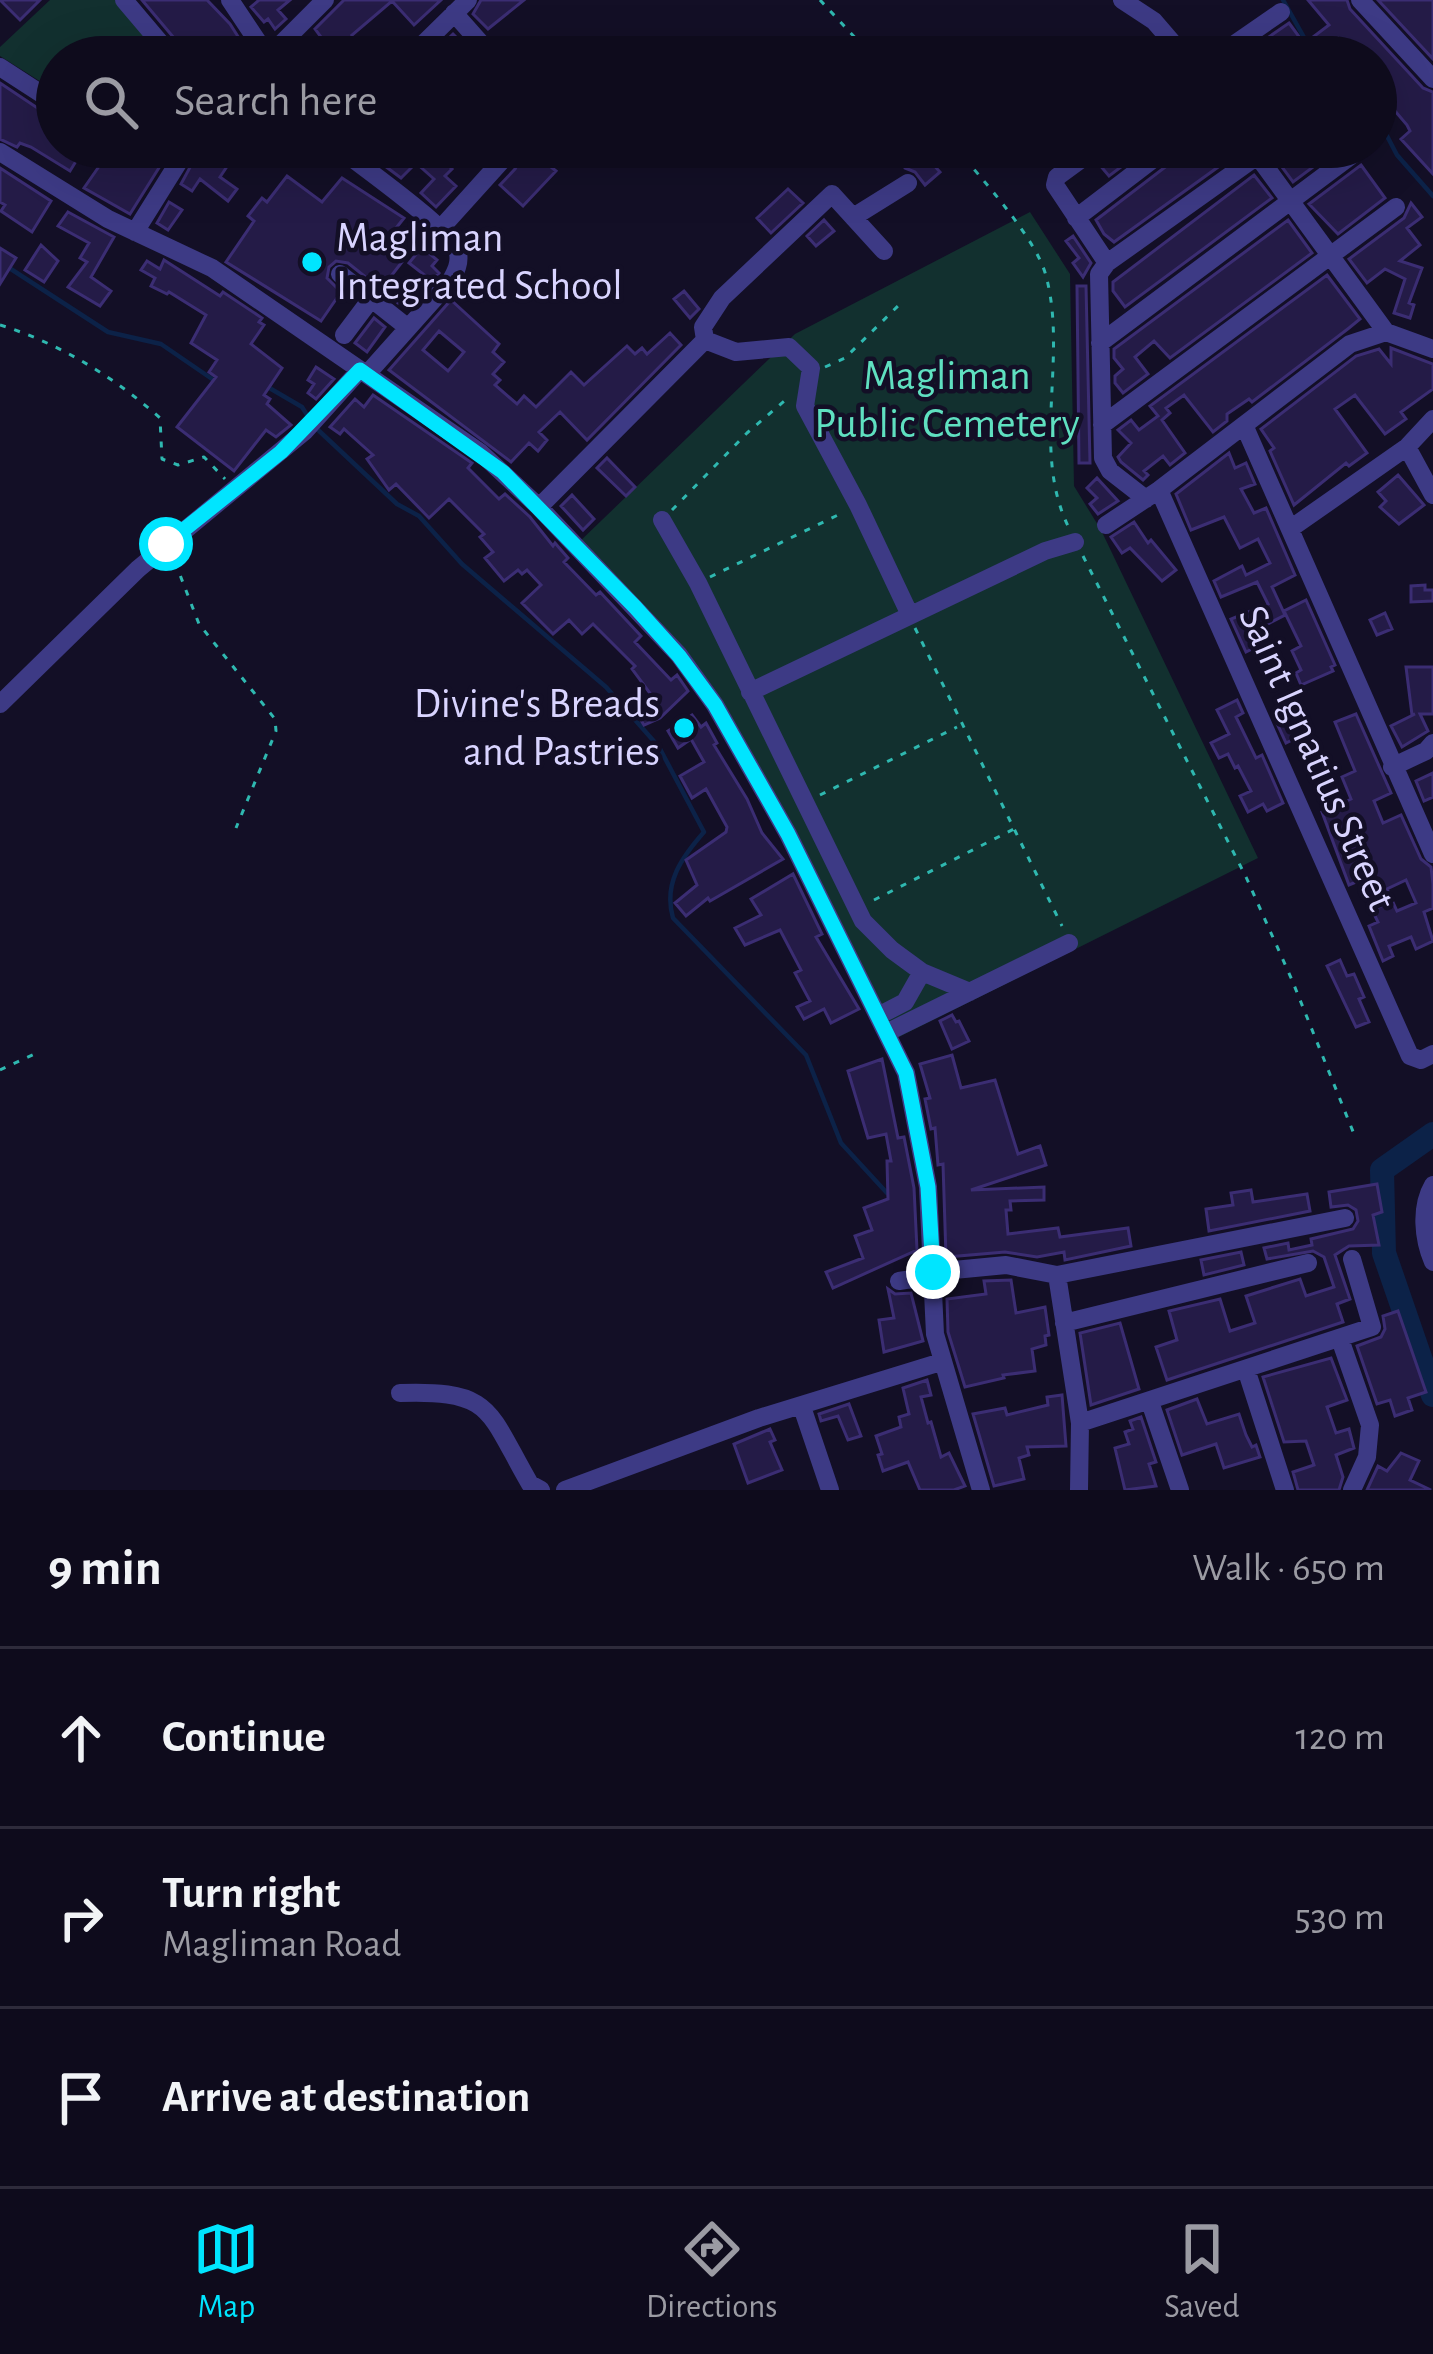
<!DOCTYPE html>
<html lang="en">
<head>
<meta charset="utf-8">
<style>
	:root { --surface:#0e0b1c; --page:#1c1929; --text:#f1f3f6; --muted:#9b9ba3; --line:#2e2b3b; --accent:#00e5ff }
	body { margin:0; font-family:"Alegreya Sans",sans-serif; background:var(--page); color:var(--text) }
	.stop { position:absolute; width:36px; height:36px; margin:-27px; border:9px solid #00e5ff; border-radius:50%; background:#fff }
	.stop.end { background:#00e5ff; border-color:#fff; box-shadow:0 3px 12px #0008 }
	.list { margin:0; padding:0; list-style:none }
	h2 { display:flex; justify-content:space-between; align-items:center; height:156px; margin:0; padding:0 48px; font-size:51px }
	h2 small { font-size:39px; font-weight:400; color:var(--muted) }
	.list li { display:grid; grid-template-columns:78px 1fr auto; gap:36px; align-items:center; box-sizing:border-box; height:180px; padding:0 48px; border-top:3px solid var(--line) }
	.list b { display:block; font-size:45px; white-space:nowrap }
	.list p { margin:0; font-size:39px; white-space:nowrap; color:var(--muted) }
	.list em { font-size:39px; font-style:normal; color:var(--muted) }
	.icon { flex:none; width:66px; height:66px; fill:none; stroke:currentColor; stroke-width:2; stroke-linecap:round; stroke-linejoin:round }
	.map { position:relative; flex:none; width:1433px; height:1490px; overflow:hidden }
	.search { position:absolute; background:var(--surface); box-shadow:0 12px 48px #0002; left:36px; right:36px; top:36px; height:132px; display:flex; align-items:center; gap:30px; box-sizing:border-box; padding:0 42px; border-radius:66px; color:var(--muted); font-size:45px }
	.sheet { height:696px; background:var(--surface) }
	nav { display:flex; justify-content:space-around; align-items:center; box-sizing:border-box; height:168px; border-top:3px solid var(--line); background:var(--surface); font-size:33px; color:var(--muted) }
	nav a { display:grid; justify-items:center; gap:6px }
	nav .on { color:var(--accent) }
	.map>svg:first-child { display:block }
	.green { fill:#12302f }
	.lines { fill:none; stroke-linecap:round; stroke-linejoin:round }
	.stream { stroke:#0c2248; stroke-width:4.5 }
	.river { stroke:#0c2248; stroke-width:24 }
	.building { fill:#241b47; stroke:#3b2d73; stroke-width:3; fill-rule:evenodd }
	.path { stroke:#2fb8b0; stroke-width:3; stroke-dasharray:6 9; stroke-linecap:butt }
	.minor { stroke:#3d3a85; stroke-width:18 }
	.route { stroke:#00e5ff; stroke-width:15 }
	.poi-dot { fill:#00e5ff; stroke:#130f26; stroke-width:4.5 }
	.labels { text-anchor:middle; dominant-baseline:central; stroke-width:9; stroke-linejoin:round; paint-order:stroke }
	.poi-label { font-size:42px; fill:#d9d4ff; stroke:#130f26; text-anchor:start }
	.park-label { font-size:42px; fill:#5fe0c0; stroke:#130f26 }
	.street-label { font-size:42px; fill:#d9d4ff; stroke:#130f26 }
</style>
</head>
<body>
<div class="map">
<svg width="1433" height="1490" viewBox="0 0 1433 1490">
	<rect width="100%" height="100%" fill="#130f26"/>
	<!-- green -->
	<path class="green" d="M50 0H116L157 46 150 57H57V92L0 56V47Z
		M1030 212 1070 274 1074 486 1101 530 1258 858 893 1040 715 705 575 546 795 334Z"/>
	<g class="lines">
		<!-- stream -->
		<path class="stream" d="M1283 0 1315 57
			M1376 115 1397 155 1433 196
			M0 262 108 332 161 344 215 381 219 379
			M266 386 302 407 309 418
			M316 428 397 504 419 516 462 564 606 687 659 747 704 832C682 857 663 883 673 918L806 1055 841 1143 887 1193"/>
		<!-- river -->
		<path class="river" d="M1433 1134 1382 1170 1384 1253 1433 1395"/>
	</g>
	<!-- building -->
	<path class="building" d="M0 0H40L20 20Z
		M142 0H207L230 24 251 57H211L200 40 188 57H172L176 46 174 38Z
		M259 0H290L278 10 286 19 275 29 268 19 264 22 251 7Z
		M344 0H441L414 25 392 1 352 35 374 57H317L309 48 321 37 315 29Z
		M481 0H524L488 29 473 14Z
		M1308 0H1347L1350 9 1423 88 1433 92V174L1401 139 1410 131 1407 125 1384 98 1376 105V57H1353L1338 38 1309 57 1305 43 1329 25Z
		M1378 0H1433V59Z
		M1289 23 1303 42H1289L1278 57 1271 50 1263 57H1240Z
		M453 34 468 49 460 57H429Z
		M0 83 57 121V147H172L130 214 84 188 100 165 81 153 70 171 31 147 20 143 17 147 0 139Z
		M201 147H240L220 177 237 189 228 201 200 179 192 191 181 184Z
		M276 147H310L288 163Z
		M404 147H442L436 153 452 169 445 176 456 186 436 207 421 193 434 179 416 163 401 178 385 166Z
		M527 147H568L551 167 556 171 523 206 500 185 515 169Z
		M905 147 916 158 922 152 940 172 925 185 915 172 905 168 897 153Z
		M1116 147H1124L1133 158 1109 176 1098 163Z
		M1182 147H1238L1239 152 1114 242 1104 234 1096 220 1177 158Z
		M1283 147H1340L1293 182 1276 159Z
		M1361 165 1385 198 1338 234 1309 204Z
		M0 168 51 201 32 232 1 211 5 205 0 202Z
		M1254 175 1272 198 1125 307 1113 291V282Z
		M287 176 322 202 342 178 404 218 381 247 402 262 388 280 406 293 398 303 348 263 336 261 329 267 327 278 341 292 321 321 226 262 254 221 248 216 262 198 267 202Z
		M788 189 803 203 771 233 757 218Z
		M169 202 182 210 168 230 157 223Z
		M1411 203 1422 217 1407 228 1420 245 1400 261 1422 268 1409 303 1414 305 1410 318 1394 313 1405 279 1385 269 1367 283 1349 259 1404 218Z
		M68 212 114 237 91 277 111 291 100 306 68 287 87 262 80 258 89 243 58 226Z
		M824 220 834 231 816 246 807 236Z
		M1288 220 1312 253 1170 358 1154 341 1135 357 1148 374 1123 393 1115 383V376L1123 369 1114 358V349Z
		M1073 236 1091 263 1083 277 1073 263 1079 258 1066 241Z
		M41 245 58 261 44 282 25 270Z
		M422 247 437 260 432 266 439 273 432 281 409 263Z
		M0 248 16 258 0 284Z
		M164 260 220 296 223 292 262 318 259 322 264 325 251 344 282 368 264 395 270 399 267 404 291 425 276 437 266 430 234 471 177 427 216 377 209 372 217 360 191 343 206 315 169 292 167 294 151 286 155 278 141 270 147 261 160 269Z
		M1327 275 1360 319 1349 328 1252 402 1249 399 1227 414V421L1213 432 1184 395 1166 408 1170 413 1162 420 1185 453 1170 465 1163 456 1144 471 1148 475 1143 480 1121 462 1118 457 1131 443 1118 430 1131 420 1139 430 1158 416 1150 406Z
		M1077 286H1086L1090 463H1079Z
		M684 291 699 309 690 318 674 299Z
		M451 300 499 344 493 352 504 362 493 374 500 380 495 385 517 404 524 396 536 407 571 372 584 385 627 346 635 354 642 348 647 354 670 333 681 345 587 440 560 412 539 432 547 440 538 451 529 443 511 462 389 370ZM439 331 464 352 448 371 423 350Z
		M374 318 385 327 367 352 355 343Z
		M1391 348 1433 364V389L1401 412 1406 419 1385 434 1355 395 1335 409 1367 453 1349 466 1346 463 1294 505 1270 451 1274 448 1261 429 1356 356 1379 349 1391 364Z
		M316 367 334 379 316 399 308 393 314 384 308 380Z
		M373 395 472 463 468 468 499 499 505 494 530 517 553 546 555 543 568 558 564 562 596 595 600 592 641 636 635 642 671 680 677 675 688 691 660 718 644 725 635 711 655 700 632 669 635 666 593 624 582 634 569 620 553 634 522 603 541 585 527 570 522 574 518 570 504 581 485 558 493 552 480 537 484 534 449 499 429 518 396 484 389 490 367 459 373 455 344 429 340 434 330 427 355 399 364 407Z
		M1229 453 1235 468 1246 463 1255 484 1241 489 1254 513 1266 508 1295 575 1272 587 1285 615 1254 631 1262 644 1246 652 1231 619 1268 604 1257 582 1221 597 1214 581 1242 566 1246 575 1270 563 1258 539 1240 548 1224 517 1191 530 1176 494Z
		M607 458 635 487 626 496 597 468Z
		M1398 475 1424 505 1399 524 1380 507 1386 501 1378 492Z
		M1097 478 1118 501 1098 514 1090 504 1097 498 1087 488Z
		M572 495 594 519 583 530 561 506Z
		M1134 522 1148 543 1151 540 1176 570 1162 581 1130 548 1122 553 1111 537Z
		M1425 585V590H1433V601L1411 602V586Z
		M1306 600 1335 665 1331 667 1333 671 1301 685 1296 673 1301 670 1292 651 1301 646 1284 611Z
		M1385 613 1392 629 1377 635 1370 620Z
		M1406 667H1433V714H1420L1428 731 1402 747 1391 726 1415 714 1412 715Z
		M1237 700 1243 713 1236 717 1256 758 1262 755 1283 803 1267 811 1263 804 1248 812 1240 796 1251 791 1238 766 1235 768 1228 754 1219 758 1211 743 1229 734 1217 710Z
		M1291 709 1304 734 1286 743 1274 717Z
		M1356 714 1391 793 1374 801 1383 823 1401 815 1421 859 1431 867 1433 884V908L1424 912 1433 941 1416 949 1411 937 1389 946 1393 956 1383 961 1369 926 1378 922 1372 910 1381 906 1368 877 1349 885 1322 812 1351 799 1342 777 1355 771 1335 722ZM1406 880 1416 903 1397 911 1387 889Z
		M692 715 701 727 706 723 717 743 714 745 747 799 762 833 783 859 710 901 708 898 686 916 675 903 697 885 686 860 726 832 727 827 706 789 692 798 680 776 704 762 691 739 678 748 668 731Z
		M1433 773V797L1424 801 1416 781Z
		M793 874 822 934 816 937 859 1009 831 1023 824 1009 804 1019 797 1007 810 1001 795 973 801 970 780 930 745 945 735 928 761 915 751 899Z
		M1340 960 1347 976 1354 974 1364 997 1359 999 1369 1022 1356 1027 1327 966Z
		M952 1015 956 1022 959 1021 969 1041 952 1049 940 1021Z
		M952 1055 961 1088 995 1080 1018 1154 1040 1146 1046 1165 971 1190 1044 1187V1200L1010 1201 1011 1210H1006L1008 1234 1058 1228 1060 1237 1128 1228 1131 1246 1065 1260 1064 1252 1037 1257 1005 1252 946 1257 943 1164 938 1165 935 1128 931 1129 925 1099 930 1098 920 1064Z
		M882 1059 898 1138 904 1137 914 1188 917 1250 833 1288 826 1272 863 1258 855 1236 872 1230 864 1208 888 1199 887 1161H891L886 1134 868 1138 848 1071Z
		M1377 1184 1382 1212 1373 1215 1379 1245 1349 1246 1335 1255 1350 1299 1337 1304 1343 1322 1167 1380 1156 1347 1177 1340 1169 1311 1220 1299 1230 1331 1255 1323 1246 1296 1300 1279 1306 1296 1334 1287 1324 1257 1313 1251 1267 1259 1264 1248 1288 1243 1289 1250 1312 1245 1311 1239 1353 1229 1358 1221 1356 1210 1348 1205 1331 1207 1329 1192Z
		M1251 1190 1253 1202 1307 1194 1310 1211 1209 1231 1206 1209 1233 1205 1231 1193Z
		M1241 1252 1244 1265 1204 1275 1201 1260Z
		M1011 1280 1016 1313 1045 1307 1049 1335 1045 1336 1046 1345 1032 1349 1035 1371 1003 1375 1004 1378 965 1387 948 1332 947 1299 986 1294 984 1281Z
		M888 1289 895 1294 911 1293 923 1341 884 1352 879 1320 894 1318Z
		M1398 1311 1426 1392 1408 1398 1412 1410 1395 1416 1390 1400 1377 1404 1357 1346 1381 1337 1385 1329 1383 1316Z
		M1120 1323 1139 1389 1091 1405 1080 1333Z
		M1331 1358 1347 1400 1327 1407 1336 1433 1349 1429 1354 1448 1336 1455 1343 1477 1339 1490H1298L1293 1472 1314 1465 1306 1441 1284 1442 1263 1377Z
		M927 1380 931 1395 921 1397 928 1423 931 1422 941 1457 949 1453 965 1486 954 1490H920L908 1462 883 1471 878 1455 882 1454 876 1436 901 1427 899 1417 909 1414 903 1388Z
		M1062 1395 1066 1446 1027 1447 1029 1455 1019 1458 1024 1479 994 1486 973 1414 1005 1408 1007 1415 1048 1405 1047 1397Z
		M1197 1399 1207 1424 1239 1414 1246 1435 1252 1447 1256 1445 1260 1457 1224 1468 1216 1444 1182 1455 1167 1410Z
		M849 1404 861 1436 848 1440 838 1416 821 1421 819 1414Z
		M1141 1417 1156 1462 1149 1464 1156 1486 1125 1490 1115 1448 1129 1444 1125 1432 1133 1429 1130 1421Z
		M770 1429 775 1440 770 1442 782 1470 748 1483 734 1444Z
		M1401 1453 1419 1461 1410 1480 1431 1490H1367L1378 1466 1387 1471Z"/>
	<g class="lines">
		<!-- path -->
		<path class="path" d="M820 0 873 57
			M955 147C981 178 1037 239 1046 276 1068 357 1031 449 1068 526
			M0 325C59 343 114 377 160 418L162 459 178 465 204 457 225 479
			M825 367 845 358 902 302
			M672 510 747 433 789 397
			M1083 556 1246 877 1292 980 1356 1139
			M175 562 199 624 275 719 276 731 236 828
			M710 577 842 513
			M915 628 1062 926
			M820 795 957 727
			M874 900 1014 829
			M0 1070 39 1052"/>
		<!-- minor -->
		<path class="minor" d="M124 0 163 46 156 57
			M230 0 268 57
			M1122 0 1154 21 1185 57
			M1360 0 1433 79
			M454 13 493 57
			M268 57 325 0
			M410 57 468 0
			M1216 57 1281 12
			M1291 57 1296 53
			M0 67 57 104
			M338 147C361 167 453 229 458 253 460 263 456 271 451 280L367 374
			M1098 147 1057 177 1055 185 1107 263
			M1251 147 1386 332
			M0 152 108 219 212 268 481 453 539 507 679 655 715 705 788 834 906 1073 928 1187 935 1334 981 1490
			M855 216 908 183
			M1076 218 1169 147
			M441 228 514 147
			M135 232 188 147
			M340 274 407 327
			M344 335 371 299
			M705 340 736 352 789 347 811 368 805 406 858 505 910 615
			M1100 343 1352 155
			M1102 425 1396 207
			M1244 425 1433 854
			M1407 447 1433 495
			M1159 490 1410 1056 1421 1060 1433 1054
			M1146 499 1110 471 1103 458 1099 274 1107 263 1270 147
			M539 507 705 340 703 327 722 298 832 194 884 251
			M662 520 698 583 863 921 892 950 922 972 970 992
			M1106 525 1159 490 1350 344 1386 332 1433 349
			M1290 529 1407 447 1433 419
			M750 692 1045 551 1075 542
			M0 704 138 569 305 431 360 370
			M1392 767 1426 751 1433 743
			M880 1015 905 1002 922 972
			M888 1032 1069 943
			M1433 1185C1420 1207 1423 1239 1433 1262
			M933 1272 1006 1265 1057 1275
			M899 1281 912 1279 933 1286
			M1064 1323 1308 1263
			M1340 1339 1370 1425 1367 1457 1352 1490
			M1246 1369 1285 1490
			M400 1393C494 1390 487 1410 530 1484L541 1490
			M1150 1402 1180 1490
			M802 1407 830 1490
			M1080 1423 1372 1327 1352 1259
			M565 1490 759 1418 941 1362
			M1079 1490 1080 1423 1057 1275 1345 1218"/>
	</g>
	<g class="lines">
		<!-- route -->
		<path class="route" d="M166 544 281 452 360 370 503 472 635 607 679 656 715 705 788 834 906 1073 928 1187 933 1272"/>
	</g>
	<!-- markers -->
	<g class="poi-dot">
		<circle cx="312" cy="262" r="12"/>
		<circle cx="684" cy="728" r="12"/>
	</g>
	<g class="labels">
		<!-- poi labels -->
		<g class="poi-label">
			<text x="336" y="238">Magliman<tspan x="336" dy="48">Integrated School</tspan></text>
			<text x="660" y="704" text-anchor="end">Divine's Breads<tspan x="660" dy="48">and Pastries</tspan></text>
		</g>
		<!-- park labels -->
		<g class="park-label">
			<text x="947" y="376">Magliman<tspan x="947" dy="48">Public Cemetery</tspan></text>
		</g>
		<!-- street labels -->
		<g class="street-label">
			<text transform="translate(1317 758) rotate(66)">Saint Ignatius Street</text>
		</g>
	</g>
</svg>
<div class="stop" style="left:166px;top:544px"></div>
<div class="stop end" style="left:933px;top:1272px"></div>
<div class="search"><svg class="icon" aria-label="search" viewBox="0 0 24 24"><circle cx="10" cy="10" r="6"/><path d="M15 15l6 6"/></svg>Search here</div>
</div>
<section class="sheet">
<h2>9 min<small>Walk · 650 m</small></h2>
<ul class="list">
<li><svg class="icon" aria-label="ahead" viewBox="0 0 24 24"><path d="M12 20V5M6 11l6-6 6 6"/></svg><div><b>Continue</b></div><em>120 m</em></li>
<li><svg class="icon" aria-label="right" viewBox="0 0 24 24"><path d="M7 20v-9h11M14 6l5 5-5 5"/></svg><div><b>Turn right</b><p>Magliman Road</p></div><em>530 m</em></li>
<li><svg class="icon" aria-label="arrive" viewBox="0 0 24 24"><path d="M6 21V4h12l-3 4 3 4H6"/></svg><div><b>Arrive at destination</b></div></li>
</ul>
</section>
<nav>
<a class="on"><svg class="icon" aria-label="map" viewBox="0 0 24 24"><path d="M3 6l6-2 6 2 6-2v14l-6 2-6-2-6 2zM9 4v14M15 6v14"/></svg>Map</a>
<a><svg class="icon" aria-label="directions" viewBox="0 0 24 24"><path d="M12 3l9 9-9 9-9-9zM9 14v-3h6M13 9l2 2-2 2"/></svg>Directions</a>
<a><svg class="icon" aria-label="saved" viewBox="0 0 24 24"><path d="M7 4h10v16l-5-4-5 4z"/></svg>Saved</a>
</nav>
</body>
</html>
